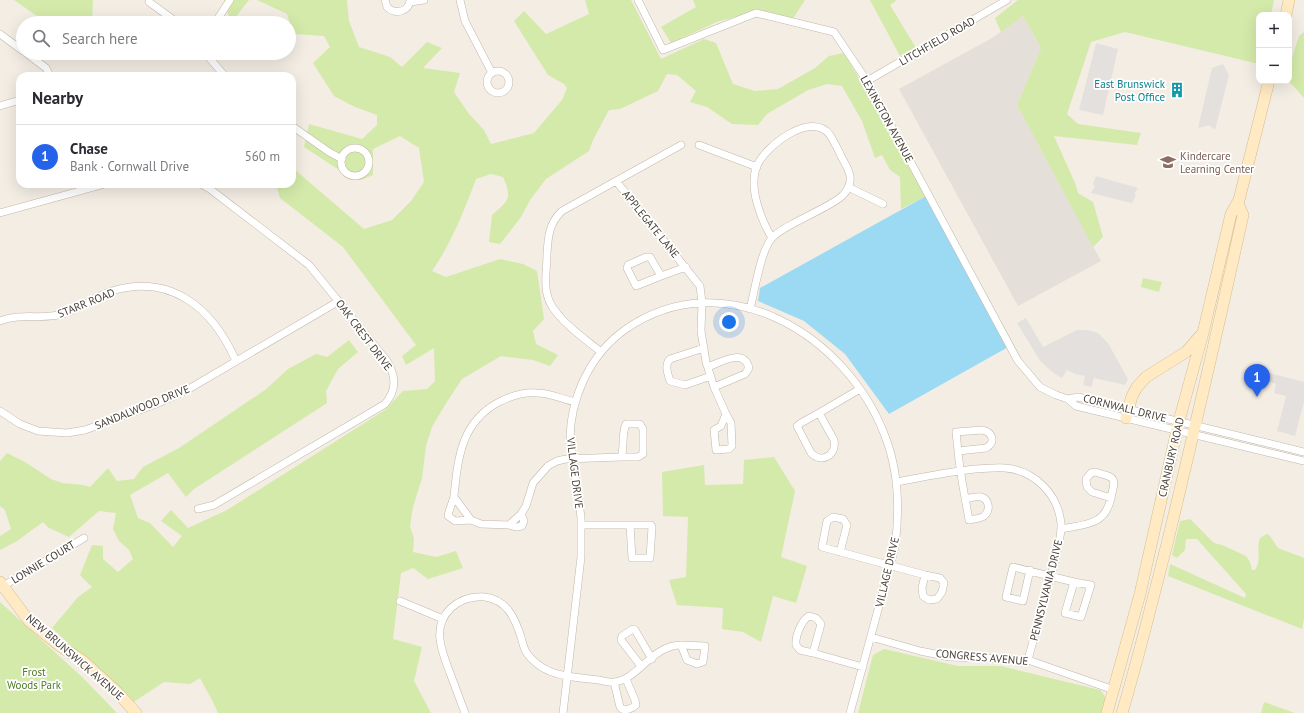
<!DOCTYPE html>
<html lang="en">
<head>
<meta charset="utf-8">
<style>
	:root { --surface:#fff; --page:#f2f2f3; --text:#2b2b33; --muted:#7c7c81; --line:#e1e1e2; --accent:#2563eb }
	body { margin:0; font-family:"PT Sans",sans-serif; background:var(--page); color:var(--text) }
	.controls { position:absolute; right:12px; top:12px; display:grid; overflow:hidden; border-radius:8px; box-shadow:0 4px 16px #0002 }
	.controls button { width:36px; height:36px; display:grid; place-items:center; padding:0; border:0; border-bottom:1px solid var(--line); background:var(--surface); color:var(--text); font:20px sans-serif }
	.you { position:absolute; left:729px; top:322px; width:14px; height:14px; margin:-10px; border:3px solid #fff; border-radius:50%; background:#1a73e8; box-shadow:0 0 0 6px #1a73e833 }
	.badge { display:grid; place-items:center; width:26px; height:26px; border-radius:50%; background:var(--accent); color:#fff; font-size:13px; font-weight:700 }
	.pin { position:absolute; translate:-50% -33px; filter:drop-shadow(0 1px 2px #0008) }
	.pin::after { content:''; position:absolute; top:21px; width:14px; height:12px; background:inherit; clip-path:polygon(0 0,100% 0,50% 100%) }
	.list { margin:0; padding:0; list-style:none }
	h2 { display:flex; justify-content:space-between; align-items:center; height:52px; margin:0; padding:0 16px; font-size:17px }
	h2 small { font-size:13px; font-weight:400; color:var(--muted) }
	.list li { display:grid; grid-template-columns:26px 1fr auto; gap:12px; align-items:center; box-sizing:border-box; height:64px; padding:0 16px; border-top:1px solid var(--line) }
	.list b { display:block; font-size:15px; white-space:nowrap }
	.list p { margin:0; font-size:13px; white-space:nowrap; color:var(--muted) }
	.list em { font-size:13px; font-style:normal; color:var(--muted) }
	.icon { flex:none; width:22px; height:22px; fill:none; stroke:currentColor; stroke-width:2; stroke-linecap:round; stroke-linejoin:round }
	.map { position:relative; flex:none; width:1304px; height:713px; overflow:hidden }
	.search { position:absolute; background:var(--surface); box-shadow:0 4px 16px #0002; left:16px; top:16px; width:280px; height:44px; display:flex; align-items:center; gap:10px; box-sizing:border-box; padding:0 14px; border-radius:22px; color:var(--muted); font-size:15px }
	.panel { position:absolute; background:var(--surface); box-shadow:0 4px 16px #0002; left:16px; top:72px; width:280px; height:116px; border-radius:12px }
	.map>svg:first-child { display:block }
	.industrial { fill:#e5dfd9 }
	.green { fill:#d4eaaa }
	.parking { fill:#e4e0dd }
	.water { fill:#9cdaf4 }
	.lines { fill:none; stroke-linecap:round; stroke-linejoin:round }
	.street-casing { stroke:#c2b7a9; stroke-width:8 }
	.secondary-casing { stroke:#d6bd91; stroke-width:12 }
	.street { stroke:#fff; stroke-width:7 }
	.secondary { stroke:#ffeac3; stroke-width:11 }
	.labels { text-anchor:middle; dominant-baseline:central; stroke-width:3.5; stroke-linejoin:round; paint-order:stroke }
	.street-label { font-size:11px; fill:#463d34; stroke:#fff }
	.culture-label { font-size:11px; fill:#0d838f; stroke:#fff; text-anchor:end }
	.education-label { font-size:11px; fill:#785e54; stroke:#fff; text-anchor:start }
	.park-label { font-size:11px; fill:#4e7b24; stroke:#fff }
</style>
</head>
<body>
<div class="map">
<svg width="1304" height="713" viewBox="0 0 1304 713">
	<rect width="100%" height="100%" fill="#f3ede4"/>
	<!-- industrial -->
	<path class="industrial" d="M1023 16 1041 48 1017 105 1101 261 1018 306 899 89 992 38Z"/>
	<!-- green -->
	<path class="green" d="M14 0H93L92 23H47Z
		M224 0H249L231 23Z
		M257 0H347L349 21 359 47 390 57 402 67 427 42 442 48 423 68 460 73 454 92 469 114 484 130 491 144 534 133 562 100 567 88 564 84 548 75 514 21 524 11 546 34 589 14 585 0H631L661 59 704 39 716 43 733 84 755 91 778 89 815 68 829 56 844 53 928 195 901 209 900 177 890 170 882 155 875 158 862 121 842 86 827 84 808 90 767 114 758 125 732 124 707 107 690 102 696 91 677 75 667 74 658 91 620 109 609 110 593 140 589 151 546 179 530 200 521 217 500 244 489 242 492 215C508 201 513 199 503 177L491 174 476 179C464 211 452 242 432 271L446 277 500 259 523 264 537 271 544 319 533 331 536 344 558 355 550 366 533 360 501 356 462 379 445 405 432 427 426 446 422 478 413 507 410 526 414 539 413 552 436 557 456 551 463 568 428 579 413 568 401 573 393 639 422 647 414 681 431 713H218L213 702 200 678 190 684 164 682 132 703 52 628 78 597 92 587 80 575 92 545 103 546V559L118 572 133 559 129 550 119 541 113 529 116 513 99 511 69 537 49 528 43 522 17 541 0 550V536L11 529 5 510 0 506V461L7 453 25 462 51 479 62 483 83 485 90 487 108 468 117 481 134 479 143 467 179 448 265 390 288 369 316 354 327 357 349 340 358 352 338 369 326 391 327 403 194 489 186 497 168 473 130 495 138 518 150 523 173 547 182 536 161 521 171 510 188 528 227 510 385 410 403 391 427 389 435 381 434 348 406 365 402 356 416 345 343 247 280 198 276 184H292V170L294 169 364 229 392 220 411 201 424 182 419 148 400 136 373 149V175L361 180 336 168 304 147 309 124 362 139 377 125V115L355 107 334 96 313 63 330 47 324 36 293 34 287 14Z
		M693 0H805L792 20 760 10 717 22 671 43 661 27 696 7Z
		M870 0H897L890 5 916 48 900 56Z
		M1018 0H1274L1271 15H1259V64L1125 32 1091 42 1067 114 1078 124 1141 133 1137 145 1054 136 1075 183 1078 193 1093 202 1103 237 1093 247 1017 105 1041 48 1023 16 1001 32 995 18Z
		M1304 32V98L1289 81V67L1299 36Z
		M1143 278 1162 282 1159 292 1141 287Z
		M774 457 795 491 781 557 807 566 796 603 773 596 761 642 743 632 722 629 723 608 677 605 669 580 686 577 688 517 663 516 662 472 704 465 705 485 743 484 744 460Z
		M1190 519 1214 543 1222 545 1246 556 1250 562 1252 570H1255C1262 560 1256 549 1260 538L1267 534 1270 536 1278 548 1304 558V618L1302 629 1168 576 1170 564 1245 598 1246 594 1197 539H1186L1185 550 1177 558 1172 555 1180 521Z
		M0 602 81 676 117 713H0Z
		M884 649 958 666H1001L1100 690C1108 698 1106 702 1103 713H858L873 655Z
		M1264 702 1295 713H1297H1261Z"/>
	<!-- parking -->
	<path class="parking" d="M1096 43 1118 49 1103 115 1079 110Z
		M1223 64 1229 75 1215 130 1209 125 1198 128 1212 68Z
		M1096 176 1138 188 1134 194 1136 195 1132 203 1091 193 1095 186 1093 184Z
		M1026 318 1043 347 1077 330H1087L1098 333 1108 343 1128 379 1125 385 1094 378 1091 387 1083 385 1085 376 1075 374 1067 370 1062 378 1055 374 1041 362 1017 323Z
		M1269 373 1304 382V402L1295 436 1277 431 1286 396 1274 393 1276 384 1267 381Z"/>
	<!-- water -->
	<path class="water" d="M928 195 1010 346 889 414 845 354 804 321 758 301 760 288Z"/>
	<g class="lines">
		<defs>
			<path id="street" d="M385 0 387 7C395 15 409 12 410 0
				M460 0 465 21 492 73
				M638 0 663 50 756 13 834 32 867 81 1018 361 1040 387 1056 395 1068 399 1076 406 1304 461
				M149 2 178 23
				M410 2 424 0
				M215 23 230 0
				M0 34 23 51
				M26 53 46 68 50 76
				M205 53 225 76
				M487 82a11 11 0 1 1 22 0a11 11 0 1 1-22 0Z
				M867 81 1007 0
				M0 106 20 100
				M292 126 329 152 342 159
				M699 145 757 167
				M341 162a14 14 0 1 1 28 0a14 14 0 1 1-28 0Z
				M616 181 700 286 702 303 701 331 706 362 714 387 726 414 731 423 732 446 729 449 716 450 714 430 721 426 726 414
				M848 187 883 204
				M0 213 105 184
				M646 257H650L661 276 636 286 627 268 628 265Z
				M661 276 686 267
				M750 309C755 290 760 254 771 239 778 231 787 227 796 222 807 216 836 203 843 195 848 190 851 183 850 176 849 169 844 162 841 156 838 149 834 142 830 135 812 110 765 146 757 166 748 187 761 220 772 238
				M0 321C24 312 43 321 66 313 82 308 95 296 112 291 172 273 213 309 236 361
				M704 348 670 359C664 365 668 374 670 381L685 385 711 376
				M601 352C584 338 551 316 547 294 544 281 547 267 547 254 548 237 549 223 562 211L681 145
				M708 367C721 362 744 348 749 368L745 374 714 387
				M1068 399 1078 397 1304 452
				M0 411 20 424 38 431 67 433 85 430 156 404 187 390 339 301
				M819 413 834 440C837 455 822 464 811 453L797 426 801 423Z
				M819 413 860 389
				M626 424H640L643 429V454L638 457H621C625 446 621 435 626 424Z
				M982 430C993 432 996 443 986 448L958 451 956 432Z
				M958 451C960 474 965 497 969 520 973 519 980 519 984 516 991 510 989 499 981 497 976 496 970 498 965 499
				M1095 472C1116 478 1116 476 1111 498L1092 492 1087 487 1086 479 1091 473Z
				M896 482C923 477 948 472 975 469 985 469 995 467 1005 468 1034 470 1058 494 1061 523 1062 538 1056 554 1053 568 1045 599 1036 629 1028 660
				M454 497 471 520 481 524 509 525 521 514 526 506 533 483 548 466 557 461 566 459 621 457
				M198 509 214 505 385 404C397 390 396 376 387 361L309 265 210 189 201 184
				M471 520 455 521 448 516C449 509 453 502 454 496 458 458 461 422 499 402 511 396 523 392 537 393 550 393 562 399 575 402
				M509 525 517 527 522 526 524 521 521 514
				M581 525H630
				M630 525H651L652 527 650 558H632Z
				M1061 529C1085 524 1105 526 1111 498
				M840 552 847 525 843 519 833 517 827 521 822 547 925 575
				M1030 570 1023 601 1006 597 1013 567 1074 582
				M925 575 940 578 944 583 942 592 937 599 929 600 923 596 922 588Z
				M1074 582 1091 585 1081 617 1065 613Z
				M3 586 84 538
				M400 601 443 619
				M809 616 816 618 821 624 813 653 800 650 796 645C795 637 801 621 809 616Z
				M871 637 920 651 950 657 1028 660 1114 690
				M681 645 705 646 703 662 697 664 687 660Z
				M813 653 863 667
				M641 666 621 640 622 636 633 629 635 630 652 659
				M614 682 620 707 622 709C626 711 633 708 636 705L635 700 626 679
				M465 713C460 700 455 686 450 673 442 652 431 627 451 608 460 600 472 596 485 597 507 600 515 618 521 637 523 644 524 651 529 656 539 668 553 674 568 676 578 678 589 679 599 680 603 681 609 683 614 682 638 680 652 645 681 645
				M563 713 581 557V517L570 441C570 398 590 354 626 329 725 261 847 335 885 436 899 472 900 509 895 547L850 713"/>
			<path id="secondary" d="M1286 15 1289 0
				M1126 418 1132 396 1137 387 1146 377 1186 352 1200 336
				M0 582 29 621 60 646 83 661 117 692 136 713
				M1107 713 1140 594 1179 421 1203 333 1231 214 1239 200 1269 81
				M1122 713C1139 656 1153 598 1168 540 1194 432 1219 324 1243 215L1238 203"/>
		</defs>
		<!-- street casing -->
		<use href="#street" class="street-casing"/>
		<!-- secondary casing -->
		<use href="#secondary" class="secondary-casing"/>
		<!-- street -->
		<use href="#street" class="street"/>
		<!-- secondary -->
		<use href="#secondary" class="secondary"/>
	</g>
	<!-- icons -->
	<defs>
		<symbol id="building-bare" viewBox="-9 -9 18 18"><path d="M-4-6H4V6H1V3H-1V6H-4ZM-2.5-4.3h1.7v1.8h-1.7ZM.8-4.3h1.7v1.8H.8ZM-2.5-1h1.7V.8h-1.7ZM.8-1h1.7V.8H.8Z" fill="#0f9aa8" stroke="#fff" stroke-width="2.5" paint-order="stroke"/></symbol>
		<symbol id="school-bare" viewBox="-9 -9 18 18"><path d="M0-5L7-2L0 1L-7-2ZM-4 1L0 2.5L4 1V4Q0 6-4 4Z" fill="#8d6e63" stroke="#fff" stroke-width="2.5" paint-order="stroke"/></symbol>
	</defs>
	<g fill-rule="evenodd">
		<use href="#building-bare" x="1166" y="79" width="22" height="22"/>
		<use href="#school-bare" x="1157" y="151" width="22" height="22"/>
	</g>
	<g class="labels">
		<!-- street labels -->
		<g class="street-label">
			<text transform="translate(937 41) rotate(-30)">LITCHFIELD ROAD</text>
			<text transform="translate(887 119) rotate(61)">LEXINGTON AVENUE</text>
			<text transform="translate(651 224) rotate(51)">APPLEGATE LANE</text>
			<text transform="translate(86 303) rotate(-22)">STARR ROAD</text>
			<text transform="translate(364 335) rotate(53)">OAK CREST DRIVE</text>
			<text transform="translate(142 407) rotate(-22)">SANDALWOOD DRIVE</text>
			<text transform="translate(1125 408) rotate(14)">CORNWALL DRIVE</text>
			<text transform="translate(1171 457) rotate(-77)">CRANBURY ROAD</text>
			<text transform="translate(575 473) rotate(83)">VILLAGE DRIVE</text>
			<text transform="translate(43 562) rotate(-31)">LONNIE COURT</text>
			<text transform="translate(887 572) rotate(-77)">VILLAGE DRIVE</text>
			<text transform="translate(1046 590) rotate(-76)">PENNSYLVANIA DRIVE</text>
			<text transform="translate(75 657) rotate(41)">NEW BRUNSWICK AVENUE</text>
			<text transform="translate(982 657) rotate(5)">CONGRESS AVENUE</text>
		</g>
		<!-- culture labels -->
		<g class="culture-label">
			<text x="1165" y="84">East Brunswick<tspan x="1165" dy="13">Post Office</tspan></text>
		</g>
		<!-- education labels -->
		<g class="education-label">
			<text x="1180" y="156">Kindercare<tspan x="1180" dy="13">Learning Center</tspan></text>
		</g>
		<!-- park labels -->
		<g class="park-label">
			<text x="34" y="672">Frost<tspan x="34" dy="13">Woods Park</tspan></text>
		</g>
	</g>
</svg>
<div class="controls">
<button>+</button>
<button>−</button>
</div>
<div class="you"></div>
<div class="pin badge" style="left:1257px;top:397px">1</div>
<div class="search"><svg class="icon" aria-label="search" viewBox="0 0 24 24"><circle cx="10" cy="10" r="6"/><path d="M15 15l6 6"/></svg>Search here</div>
<section class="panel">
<h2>Nearby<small></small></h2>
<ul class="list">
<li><span class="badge">1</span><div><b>Chase</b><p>Bank · Cornwall Drive</p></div><em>560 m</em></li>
</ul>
</section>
</div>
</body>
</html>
